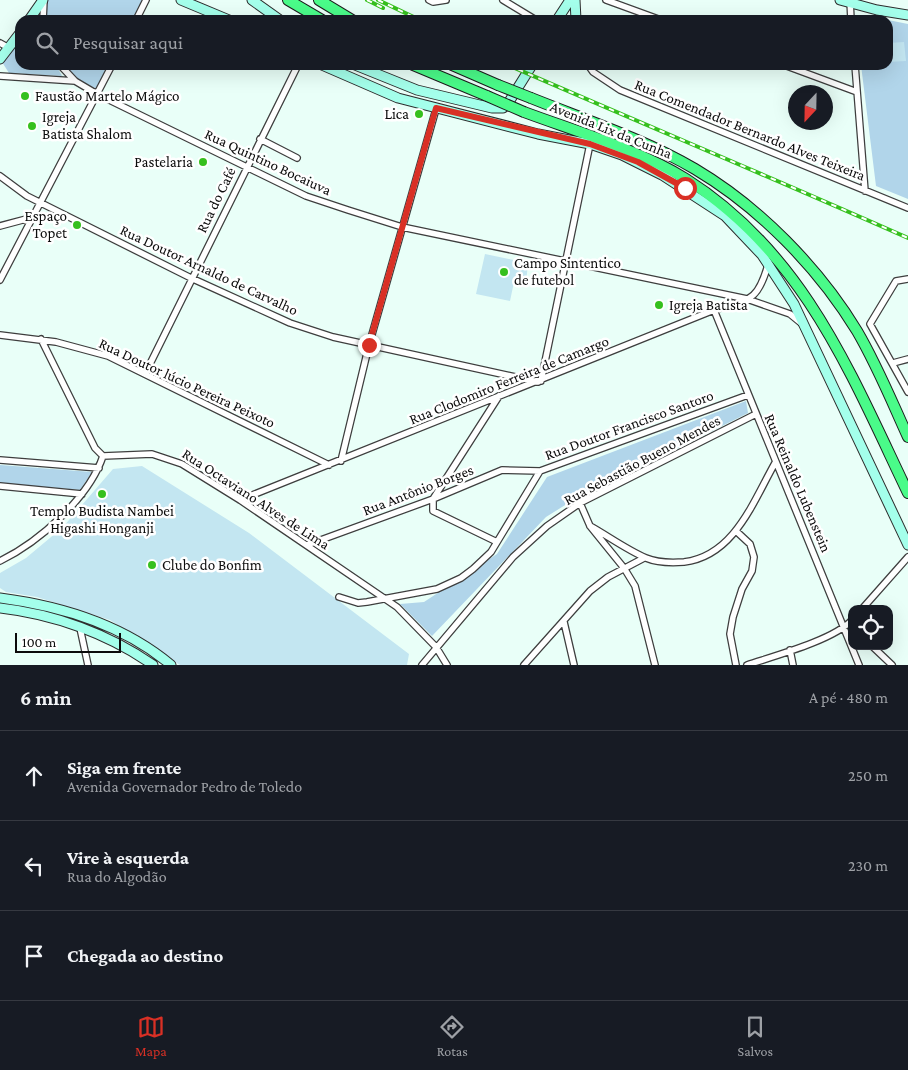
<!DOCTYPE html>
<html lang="pt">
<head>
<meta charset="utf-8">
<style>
	:root { --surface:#171b24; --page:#242831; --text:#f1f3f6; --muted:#9ea1a6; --line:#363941; --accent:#d93025 }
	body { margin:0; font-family:"Crimson Pro",serif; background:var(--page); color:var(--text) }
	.controls { position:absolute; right:15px; bottom:15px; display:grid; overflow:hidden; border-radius:10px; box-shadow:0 5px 20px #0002 }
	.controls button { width:45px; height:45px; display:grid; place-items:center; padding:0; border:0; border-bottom:1px solid var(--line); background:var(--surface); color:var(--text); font:25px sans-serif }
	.compass { position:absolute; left:788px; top:85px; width:45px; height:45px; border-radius:50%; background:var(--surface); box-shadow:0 5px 20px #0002; rotate:202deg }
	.scale { position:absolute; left:15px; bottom:12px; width:106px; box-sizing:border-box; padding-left:5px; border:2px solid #0b0b0b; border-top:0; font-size:14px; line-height:18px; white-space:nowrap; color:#0b0b0b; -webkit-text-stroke:4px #fff; paint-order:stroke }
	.stop { position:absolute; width:15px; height:15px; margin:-11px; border:4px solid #d93025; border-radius:50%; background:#fff }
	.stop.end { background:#d93025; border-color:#fff; box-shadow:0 1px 5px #0008 }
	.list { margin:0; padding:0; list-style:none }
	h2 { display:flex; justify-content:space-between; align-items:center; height:65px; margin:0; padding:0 20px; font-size:21px }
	h2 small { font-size:16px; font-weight:400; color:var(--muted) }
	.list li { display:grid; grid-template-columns:32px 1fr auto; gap:15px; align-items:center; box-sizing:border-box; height:90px; padding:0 20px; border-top:1px solid var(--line) }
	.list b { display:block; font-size:19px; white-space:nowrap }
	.list p { margin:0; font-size:16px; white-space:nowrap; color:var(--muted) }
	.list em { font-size:16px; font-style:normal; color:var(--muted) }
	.icon { flex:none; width:28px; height:28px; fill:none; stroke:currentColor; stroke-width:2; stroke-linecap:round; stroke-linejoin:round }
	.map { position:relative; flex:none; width:908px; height:665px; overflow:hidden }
	.search { position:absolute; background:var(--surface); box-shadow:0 5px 20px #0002; left:15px; right:15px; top:15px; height:55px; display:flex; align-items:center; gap:12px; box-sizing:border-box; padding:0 18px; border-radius:15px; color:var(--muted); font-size:19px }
	.sheet { height:335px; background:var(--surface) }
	nav { display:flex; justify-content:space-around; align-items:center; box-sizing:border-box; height:70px; border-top:1px solid var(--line); background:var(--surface); font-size:14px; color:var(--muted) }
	nav a { display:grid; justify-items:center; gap:2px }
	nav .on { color:var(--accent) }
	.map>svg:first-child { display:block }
	.green { fill:#b1d5ea }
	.pitch { fill:#c3e6f1 }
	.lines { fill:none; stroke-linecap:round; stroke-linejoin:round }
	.street-casing { stroke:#3e3e3e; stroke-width:8 }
	.secondary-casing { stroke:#2d2d2d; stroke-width:11 }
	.highway-casing { stroke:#1c1c1c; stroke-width:12 }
	.street { stroke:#fff; stroke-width:5.5 }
	.secondary { stroke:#a4ffeb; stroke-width:9 }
	.highway { stroke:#4afb89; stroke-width:10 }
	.rail-casing { stroke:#36c01e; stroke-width:4 }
	.rail { stroke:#fff; stroke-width:2; stroke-dasharray:5.5; stroke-linecap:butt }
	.highway-bridge-casing { stroke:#1c1c1c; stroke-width:12; stroke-linecap:butt }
	.highway-bridge { stroke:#4afb89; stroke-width:10 }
	.route { stroke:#d93025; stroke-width:6 }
	.poi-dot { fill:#36c01e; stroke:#fff; stroke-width:2 }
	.labels { text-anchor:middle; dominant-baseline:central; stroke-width:5; stroke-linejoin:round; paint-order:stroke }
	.poi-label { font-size:15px; fill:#0b0b0b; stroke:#fff; text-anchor:start }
	.street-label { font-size:15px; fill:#0b0b0b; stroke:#fff }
</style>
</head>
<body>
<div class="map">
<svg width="908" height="665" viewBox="0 0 908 665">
	<rect width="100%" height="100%" fill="#e9fff8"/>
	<!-- green -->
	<path class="green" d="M47 0H143L133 20H47Z
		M888 20 908 24V199L876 186 861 65H888Z
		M20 38V65H56L62 76 9 73 2 62Z
		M63 65H109L97 89 74 78Z
		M746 401 748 413 570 502 546 517 432 636 400 604 424 602 497 554 547 477Z
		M0 465 92 472 80 490 0 483Z"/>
	<!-- pitch -->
	<path class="pitch" d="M904 42 906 61 888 62V43Z
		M485 254 528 263 526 284 514 282 510 301 476 294Z
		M142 466 249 533 409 654 407 665H180L110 620 37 597 6 592 0 588V573L26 558 63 527 113 469Z"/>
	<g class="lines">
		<defs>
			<path id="street" d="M429 0 433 2 446 0
				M503 0 536 20
				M606 0 661 20
				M850 0 851 20
				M43 20 44 0
				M136 20 146 0
				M0 43 9 48
				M60 65 75 81 97 94 306 196 348 210 402 227 747 299 790 314 801 323
				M588 65 593 72 620 90 908 208
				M784 65 857 92
				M855 65 865 191
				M0 76 75 81
				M260 139 297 158
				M0 176 27 196 191 278 290 323 333 337 538 382
				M0 226 30 218
				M908 279 896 281 870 324 908 392
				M0 280 112 65
				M714 310 859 665
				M0 335 56 342 108 356 329 465
				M41 339 95 448 103 456
				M893 363 908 359
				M145 374 298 65
				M541 381 590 144
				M0 460 99 468
				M341 461 369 345 436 109
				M0 486 82 494
				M240 500 714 310C749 299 757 303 768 265
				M580 503 590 526 624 568 635 586 655 665
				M590 526C608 536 627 550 646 558 658 563 671 563 684 562 734 556 753 502 775 463
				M736 531 750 544 754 557 752 571 742 589 733 617 730 634 736 665
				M497 542 433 511V499L499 396
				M307 545 433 499 502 470 540 471
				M0 561C39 542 89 498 103 456L152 454 182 464 240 500 397 607 436 647 447 665
				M339 597 358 603 367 602 437 589 461 578 473 569 491 552 540 471 748 395
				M862 609 908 557
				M564 622 574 665
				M80 628 88 665
				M872 646 892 665
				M790 650 793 665
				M422 665 513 557 547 526 580 503 756 414
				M524 665 590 591 608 577 644 558
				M747 665C774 656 834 640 852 620"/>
			<path id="secondary" d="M181 0 229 20
				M252 0 280 20
				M575 0 576 20
				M840 0 877 10 908 15
				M29 20 43 0
				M557 20 570 0
				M0 59 20 33
				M322 65 398 98 538 134 590 144 622 155 662 175 725 216 762 255 794 304 908 545
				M355 65 417 90 492 108H503L507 105 532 65
				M0 598C62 606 122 624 171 665
				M0 608C54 614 109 634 153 665"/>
			<path id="highway" d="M288 0 322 20
				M319 0 352 20
				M413 65 487 96
				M452 65 498 85
				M531 98C586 120 644 139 695 169 759 207 818 267 857 331 877 365 892 402 908 437
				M524 112C575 131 640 150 686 179 804 254 850 372 908 493"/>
		</defs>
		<!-- street casing -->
		<use href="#street" class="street-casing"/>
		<!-- secondary casing -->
		<use href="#secondary" class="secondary-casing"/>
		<!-- highway casing -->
		<use href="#highway" class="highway-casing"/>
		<!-- street -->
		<use href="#street" class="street"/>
		<!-- secondary -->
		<use href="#secondary" class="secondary"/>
		<!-- highway -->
		<use href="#highway" class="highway"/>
		<defs>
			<path id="rail" d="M367 0 383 8
				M378 0 420 20
				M508 65C641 123 775 179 908 238"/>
		</defs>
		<!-- rail casing -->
		<use href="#rail" class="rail-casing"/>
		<!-- rail -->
		<use href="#rail" class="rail"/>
		<defs>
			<path id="highway-bridge" d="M498 85 531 98
				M487 96 524 112"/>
		</defs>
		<!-- highway-bridge casing -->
		<use href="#highway-bridge" class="highway-bridge-casing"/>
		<!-- highway-bridge -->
		<use href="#highway-bridge" class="highway-bridge"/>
	</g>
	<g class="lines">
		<!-- route -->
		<path class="route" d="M369 345 436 108 590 144 638 162 685 188"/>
	</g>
	<!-- markers -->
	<g class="poi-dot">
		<circle cx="25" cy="96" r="5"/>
		<circle cx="419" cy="114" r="5"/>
		<circle cx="32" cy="126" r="5"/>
		<circle cx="203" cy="162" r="5"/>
		<circle cx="77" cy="225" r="5"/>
		<circle cx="504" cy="272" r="5"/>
		<circle cx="659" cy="305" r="5"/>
		<circle cx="102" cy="494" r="5"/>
		<circle cx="152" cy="565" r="5"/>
	</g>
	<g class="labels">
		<!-- poi labels -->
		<g class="poi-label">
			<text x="35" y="96">Faustão Martelo Mágico</text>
			<text x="409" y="114" text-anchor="end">Lica</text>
			<text x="42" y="117">Igreja<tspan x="42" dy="17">Batista Shalom</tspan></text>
			<text x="193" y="162" text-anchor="end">Pastelaria</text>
			<text x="67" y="216" text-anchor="end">Espaço<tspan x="67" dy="17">Topet</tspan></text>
			<text x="514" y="263">Campo Sintentico<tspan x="514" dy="17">de futebol</tspan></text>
			<text x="669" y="305">Igreja Batista</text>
			<text x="102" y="511" text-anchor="middle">Templo Budista Nambei<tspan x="102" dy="17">Higashi Honganji</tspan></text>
			<text x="162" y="565">Clube do Bonfim</text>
		</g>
		<!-- street labels -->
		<g class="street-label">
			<text transform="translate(611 130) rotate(22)">Avenida Lix da Cunha</text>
			<text transform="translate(750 130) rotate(22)">Rua Comendador Bernardo Alves Teixeira</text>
			<text transform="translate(268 162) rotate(25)">Rua Quintino Bocaiuva</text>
			<text transform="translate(216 200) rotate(-64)">Rua do Café</text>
			<text transform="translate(209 270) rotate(25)">Rua Doutor Arnaldo de Carvalho</text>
			<text transform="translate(509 380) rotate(-22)">Rua Clodomiro Ferreira de Camargo</text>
			<text transform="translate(187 383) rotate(25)">Rua Doutor lúcio Pereira Peixoto</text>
			<text transform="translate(629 425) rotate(-20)">Rua Doutor Francisco Santoro</text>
			<text transform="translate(642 460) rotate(-28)">Rua Sebastião Bueno Mendes</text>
			<text transform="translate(798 483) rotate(67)">Rua Reinaldo Lubenstein</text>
			<text transform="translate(418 490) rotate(-21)">Rua Antônio Borges</text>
			<text transform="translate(256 499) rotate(33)">Rua Octaviano Alves de Lima</text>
		</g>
	</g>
</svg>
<div class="controls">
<button><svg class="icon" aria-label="locate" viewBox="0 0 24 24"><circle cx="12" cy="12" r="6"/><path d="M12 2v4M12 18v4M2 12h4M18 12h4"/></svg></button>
</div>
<svg class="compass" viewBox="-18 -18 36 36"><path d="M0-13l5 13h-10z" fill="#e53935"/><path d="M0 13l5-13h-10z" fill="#9ea1a6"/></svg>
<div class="scale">100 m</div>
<div class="stop" style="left:685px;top:188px"></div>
<div class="stop end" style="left:369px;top:345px"></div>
<div class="search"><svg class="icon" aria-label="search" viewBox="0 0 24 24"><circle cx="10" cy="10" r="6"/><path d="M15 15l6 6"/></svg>Pesquisar aqui</div>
</div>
<section class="sheet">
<h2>6 min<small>A pé · 480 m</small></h2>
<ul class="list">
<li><svg class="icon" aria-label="ahead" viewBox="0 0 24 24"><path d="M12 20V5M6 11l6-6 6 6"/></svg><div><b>Siga em frente</b><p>Avenida Governador Pedro de Toledo</p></div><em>250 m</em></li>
<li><svg class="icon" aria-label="left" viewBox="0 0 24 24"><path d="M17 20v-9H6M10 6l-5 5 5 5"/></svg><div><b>Vire à esquerda</b><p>Rua do Algodão</p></div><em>230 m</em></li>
<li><svg class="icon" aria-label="arrive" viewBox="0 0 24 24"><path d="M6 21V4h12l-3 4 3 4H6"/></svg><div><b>Chegada ao destino</b></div></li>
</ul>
</section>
<nav>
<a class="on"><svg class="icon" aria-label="map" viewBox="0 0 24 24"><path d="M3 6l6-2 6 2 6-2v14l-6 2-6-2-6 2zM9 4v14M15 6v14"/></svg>Mapa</a>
<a><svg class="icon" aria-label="directions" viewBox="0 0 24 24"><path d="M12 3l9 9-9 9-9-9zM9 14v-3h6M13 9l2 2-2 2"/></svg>Rotas</a>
<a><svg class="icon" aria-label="saved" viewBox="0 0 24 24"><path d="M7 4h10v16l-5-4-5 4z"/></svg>Salvos</a>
</nav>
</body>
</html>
